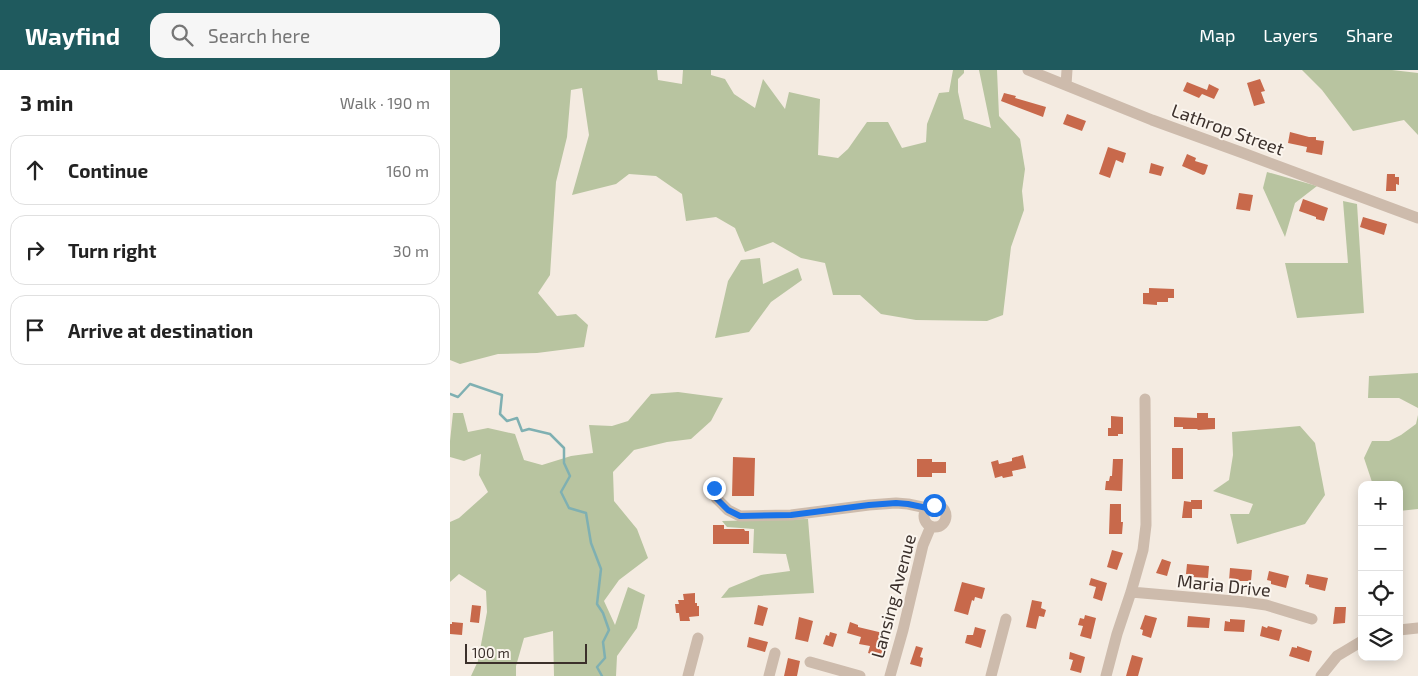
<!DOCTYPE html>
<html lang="en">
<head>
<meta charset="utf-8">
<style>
	:root { --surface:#fff; --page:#f6f6f6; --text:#222; --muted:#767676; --line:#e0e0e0; --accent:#1f5a5e }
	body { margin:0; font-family:"Exo 2",sans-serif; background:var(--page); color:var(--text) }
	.controls { position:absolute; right:15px; bottom:15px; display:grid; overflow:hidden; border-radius:10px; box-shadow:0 2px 12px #0003 }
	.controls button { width:45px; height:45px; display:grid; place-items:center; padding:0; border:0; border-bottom:1px solid var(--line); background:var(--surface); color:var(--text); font:25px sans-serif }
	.scale { position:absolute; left:15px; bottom:12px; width:122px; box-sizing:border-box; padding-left:5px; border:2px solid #3b302b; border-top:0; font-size:14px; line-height:18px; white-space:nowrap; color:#3b302b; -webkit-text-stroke:4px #fbf5ee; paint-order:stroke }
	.stop { position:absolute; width:15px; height:15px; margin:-11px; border:4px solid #1a73e8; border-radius:50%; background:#fff }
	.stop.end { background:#1a73e8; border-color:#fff; box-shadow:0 1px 5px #0008 }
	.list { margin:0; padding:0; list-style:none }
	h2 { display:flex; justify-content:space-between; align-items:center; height:65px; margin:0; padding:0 20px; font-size:21px }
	h2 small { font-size:16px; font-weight:400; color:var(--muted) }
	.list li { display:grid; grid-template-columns:32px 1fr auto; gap:15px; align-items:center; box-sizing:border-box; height:70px; margin:0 10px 10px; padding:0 10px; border:1px solid var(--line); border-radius:15px }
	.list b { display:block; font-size:19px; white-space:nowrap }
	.list em { font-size:16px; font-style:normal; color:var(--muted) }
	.icon { flex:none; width:28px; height:28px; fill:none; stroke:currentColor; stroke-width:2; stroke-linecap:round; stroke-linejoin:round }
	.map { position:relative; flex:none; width:968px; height:606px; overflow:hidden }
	header { display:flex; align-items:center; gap:30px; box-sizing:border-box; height:70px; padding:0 25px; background:var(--accent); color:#fff }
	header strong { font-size:24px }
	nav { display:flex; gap:28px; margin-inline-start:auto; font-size:18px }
	.search { width:350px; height:45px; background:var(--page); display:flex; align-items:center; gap:12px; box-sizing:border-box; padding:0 18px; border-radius:15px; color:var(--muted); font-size:19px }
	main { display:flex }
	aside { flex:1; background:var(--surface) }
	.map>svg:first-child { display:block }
	.green { fill:#b8c4a0 }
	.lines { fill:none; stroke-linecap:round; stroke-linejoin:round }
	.stream { stroke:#7fb0b2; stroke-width:2.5 }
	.building { fill:#c8694b }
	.minor { stroke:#cdbbac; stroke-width:11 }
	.route { stroke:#1a73e8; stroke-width:6 }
	.labels { text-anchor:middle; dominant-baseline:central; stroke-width:4; stroke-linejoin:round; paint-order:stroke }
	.street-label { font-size:18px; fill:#3b302b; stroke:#fbf5ee }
</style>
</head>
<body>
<header>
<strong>Wayfind</strong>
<div class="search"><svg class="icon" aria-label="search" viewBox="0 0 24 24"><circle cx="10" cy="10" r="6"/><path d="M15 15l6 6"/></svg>Search here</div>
<nav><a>Map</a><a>Layers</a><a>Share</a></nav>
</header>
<main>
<aside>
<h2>3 min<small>Walk · 190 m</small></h2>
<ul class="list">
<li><svg class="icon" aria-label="ahead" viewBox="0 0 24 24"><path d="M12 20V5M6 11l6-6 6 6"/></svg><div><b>Continue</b></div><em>160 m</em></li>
<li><svg class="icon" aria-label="right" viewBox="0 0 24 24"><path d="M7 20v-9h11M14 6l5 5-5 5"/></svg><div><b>Turn right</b></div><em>30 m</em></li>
<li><svg class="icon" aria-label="arrive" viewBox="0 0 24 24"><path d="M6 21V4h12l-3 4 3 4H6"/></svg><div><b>Arrive at destination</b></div></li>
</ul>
</aside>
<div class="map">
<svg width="968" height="606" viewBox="0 0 968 606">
	<rect width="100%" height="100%" fill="#f4ebe1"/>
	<!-- green -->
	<path class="green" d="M0 0H207L208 10 232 14 233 0H261V5L275 9 284 24 305 38 313 9 335 39 339 22 370 29 368 85 388 88 398 79 417 52H438L452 78 476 72 477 54 489 23 499 22 503 0H514V3L508 9V22L514 49 541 58 529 0H547L549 46 570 69 575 99 572 121 574 140 561 177 553 245 537 251 466 250 431 244 410 225H383L375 193 351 188 323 172 295 182 285 158 266 147 236 151 232 124 206 106 179 104 166 114 122 125 139 65 132 18 121 20 117 67 106 112 100 205 88 223 107 246 126 244 138 255 134 277 87 283 48 284 10 294 0 290Z
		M852 0H942L968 3V65L954 50 903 61 872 20Z
		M817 102 867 116 845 133 835 167 813 118Z
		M893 131 907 134 914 243 847 248 835 193H898Z
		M310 188 313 214 348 198 352 210 321 232 299 262 265 268 278 211 291 190Z
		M968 303V338L949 328H918L919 306Z
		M228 322 273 328 261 351 241 369 217 372 184 380 163 402 164 431 187 459 198 488 169 510 154 531 165 555 178 517 195 525 187 558 167 586 166 606H104L103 561 74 568 66 596V606H21L28 591 37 542 36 521 9 504 0 512V452L9 448 38 422 29 405 31 384 14 391 0 387V371L3 343H13L18 362 38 358 65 364 74 390 92 395 121 386 143 383 139 355 162 356 178 351 201 324Z
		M968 345V439L949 441V415H923L914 388 922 371H939L951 365 966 354Z
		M850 356 865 373 875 425 855 454 787 474 780 444H799L803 434 763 421 779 410 783 385 782 362Z
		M358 449 364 523 271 528 279 518 311 505 340 501 336 484 303 483 304 459 277 457 272 451Z"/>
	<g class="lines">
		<!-- stream -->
		<path class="stream" d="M0 324 8 327 20 314 52 325 50 344 57 351 67 348 72 361 79 359 100 364 114 378V393L120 406 111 422 119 438 136 443 141 473 151 499 147 534 153 543 159 560 153 572 155 588 147 597 152 606"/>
	</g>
	<!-- building -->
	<path class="building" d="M810 9 815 21 811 22 815 33 804 36 797 13Z
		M737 12 757 20 759 14 769 19 764 29 752 24 749 28 733 21Z
		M554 23 566 26 565 28 596 37 593 47 551 31Z
		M617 44 636 51 632 61 613 54Z
		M840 62 859 67H866V70L874 71 872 85 856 82 857 77 838 73Z
		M658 77 676 83 673 93 666 90 660 108 649 104Z
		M737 84 746 88 745 91 758 95 755 104 753 105 732 96Z
		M701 93 714 97 711 106 699 103Z
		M937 104H945V107H949V115L946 114V121H936Z
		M789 123 803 125 800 141 786 139Z
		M853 129 878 138 874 151 866 149V147L849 141Z
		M913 147 937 154 934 165 910 157Z
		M699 218 724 219V228H718V232H707V235L693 234V223H699Z
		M747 343H758V348H765V359L748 360 747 359H733V357H724V347L747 348Z
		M661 346 673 347V364H668V366H658V358H661Z
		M722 378H733V409H722Z
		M573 385 576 398 562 401 563 406 553 408 552 406 545 408 541 392 548 390 549 394 562 391V388Z
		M283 387 305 388 304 426H282Z
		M467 389H482V392H496V403H482V407H467Z
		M663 389H673L672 421 655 420 656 411H659L660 406H662Z
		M741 430H752V439H742V448H732L734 431 741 432Z
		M660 434H671V452H673L672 464H659Z
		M263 455H274V459H294L295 461H299V474H263Z
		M662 480 673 483 667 500 657 497Z
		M712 489 721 492 717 506 706 503Z
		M737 494 759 496 758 508 743 507 744 505 736 504Z
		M780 498 802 500 801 511H779Z
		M819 501 839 506 836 518 821 514V511L817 510Z
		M857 504 878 508 875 521 859 517V515L855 514Z
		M641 508 657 513 652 531 643 528 646 517 639 515Z
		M512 512 535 518 532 529 525 527 524 531 522 530 518 545 504 541Z
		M245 523V533H247V536H249V546L239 547 240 551H230L229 543H226L225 534H229L228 530H234L233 524Z
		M582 530 592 532 591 538 596 540 594 547 589 546 586 559 576 557Z
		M22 535 31 536 29 553 20 552Z
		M308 535 318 538 313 556 304 554Z
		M885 537H896L895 553 883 554Z
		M635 545 646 548 641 569 630 566 633 556 628 555 630 548 634 549Z
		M695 545 707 548 701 568 692 565 693 560 690 559Z
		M738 546 760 548 759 558 737 557Z
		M349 547 363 551 358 572 345 569Z
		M780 549 795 550 794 562 774 561 775 551 780 552Z
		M2 552 13 553 12 565 0 564V554H2Z
		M400 552 408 555V557L433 563 430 575 436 577 433 587 418 583 420 576 409 574 411 567 397 563Z
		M812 556 817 558 818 556 832 560 829 571 810 566Z
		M525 557 536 560 531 578 515 573 517 565H523Z
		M380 562 387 564 383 577 373 574 376 565 379 566Z
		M299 567 318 572 315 582 297 577Z
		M466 576 473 578 470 587 473 588 471 597 460 594Z
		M847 576 862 581 859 592 839 586 842 577 847 578Z
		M620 582 635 587 631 603 620 600 623 590 619 589Z
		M682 585 693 588 688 606H676Z
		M338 588 350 591 347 606H334Z"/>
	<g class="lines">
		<!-- minor -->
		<path class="minor" d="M578 0 702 50 793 83 968 148
			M616 15 617 0
			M265 417 266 428 278 440 290 446 341 445 419 435 446 433 458 434 477 438
			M474 446a11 11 0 1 1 22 0a11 11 0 1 1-22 0Z
			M681 522 795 532 816 535 862 549
			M949 560 968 558
			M360 592 410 606
			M238 606 248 568
			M319 606 325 583
			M440 606 453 560 473 475 481 456
			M541 606 556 549
			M656 606 667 564 681 522 693 480 696 455 695 329
			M871 606 887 586 912 571"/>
	</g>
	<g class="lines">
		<!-- route -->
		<path class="route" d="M264 418 266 428 278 440 290 446 341 445 419 435 446 433 458 434 477 438 484 435"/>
	</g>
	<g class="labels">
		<!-- street labels -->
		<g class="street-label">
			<text transform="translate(778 59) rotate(20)">Lathrop Street</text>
			<text transform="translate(774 515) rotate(6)">Maria Drive</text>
			<text transform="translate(443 526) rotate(-75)">Lansing Avenue</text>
		</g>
	</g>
</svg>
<div class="controls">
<button>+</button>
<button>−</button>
<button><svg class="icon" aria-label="locate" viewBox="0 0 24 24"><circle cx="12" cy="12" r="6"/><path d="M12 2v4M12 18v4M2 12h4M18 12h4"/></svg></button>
<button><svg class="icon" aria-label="layers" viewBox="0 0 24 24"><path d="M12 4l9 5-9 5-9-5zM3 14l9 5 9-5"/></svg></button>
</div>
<div class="scale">100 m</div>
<div class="stop" style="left:484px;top:435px"></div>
<div class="stop end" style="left:264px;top:418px"></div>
</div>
</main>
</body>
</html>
